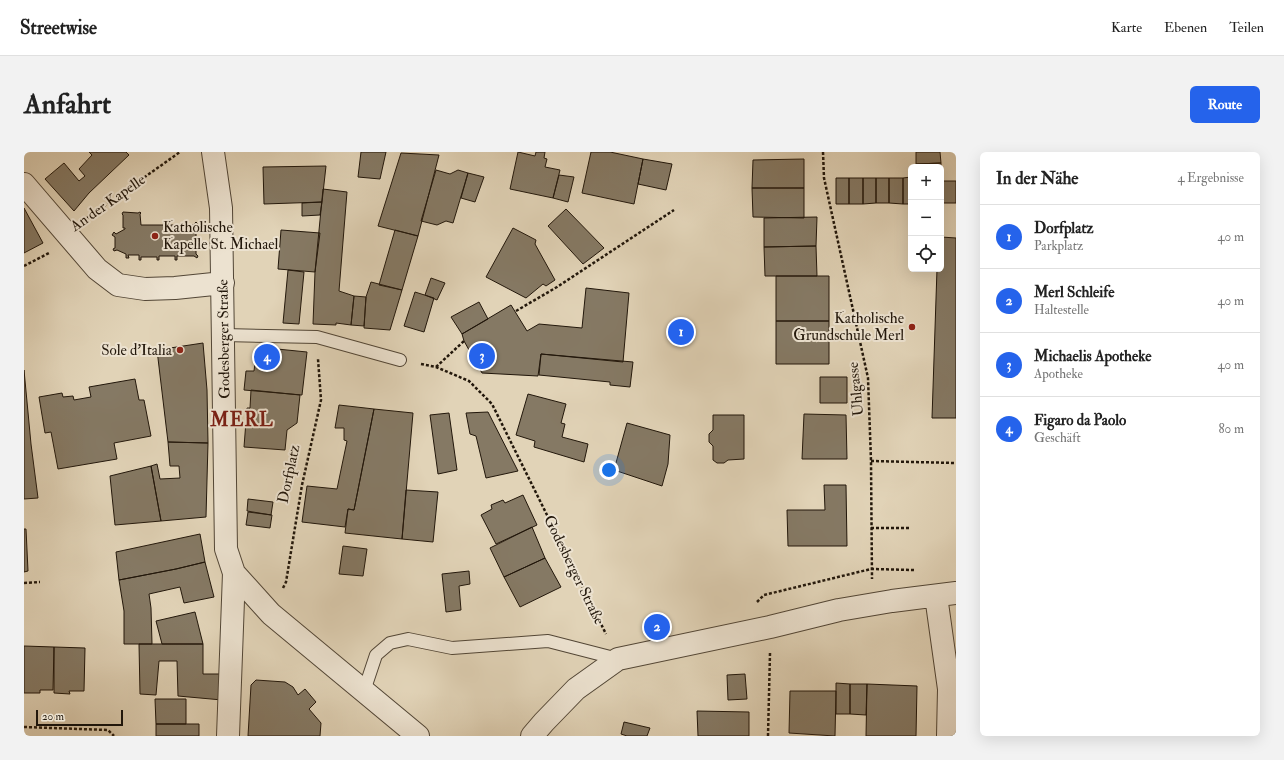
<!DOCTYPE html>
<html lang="de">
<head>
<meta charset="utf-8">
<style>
	:root { --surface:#fff; --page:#f2f2f2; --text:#222; --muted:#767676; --line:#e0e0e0; --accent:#2563eb }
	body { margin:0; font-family:"IM FELL Double Pica",serif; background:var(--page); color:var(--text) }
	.controls { position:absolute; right:12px; top:12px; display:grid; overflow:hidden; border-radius:6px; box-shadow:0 4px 16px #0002 }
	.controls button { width:36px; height:36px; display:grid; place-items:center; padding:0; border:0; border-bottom:1px solid var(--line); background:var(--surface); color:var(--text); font:20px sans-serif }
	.scale { position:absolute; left:12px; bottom:10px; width:87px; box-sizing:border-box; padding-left:4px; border:2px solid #22170b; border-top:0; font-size:11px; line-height:14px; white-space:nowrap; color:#22170b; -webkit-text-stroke:3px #ece2d0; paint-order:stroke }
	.you { position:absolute; left:585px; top:318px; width:14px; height:14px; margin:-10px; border:3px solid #fff; border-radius:50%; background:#1a73e8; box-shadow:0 0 0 6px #1a73e833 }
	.badge { display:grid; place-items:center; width:26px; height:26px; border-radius:50%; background:var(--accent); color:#fff; font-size:13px; font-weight:700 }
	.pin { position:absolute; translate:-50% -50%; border:2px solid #fff; box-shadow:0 1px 4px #0006 }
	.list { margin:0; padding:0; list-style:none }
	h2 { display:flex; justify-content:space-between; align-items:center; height:52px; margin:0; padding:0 16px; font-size:17px }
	h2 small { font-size:13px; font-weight:400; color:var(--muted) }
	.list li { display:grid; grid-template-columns:26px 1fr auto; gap:12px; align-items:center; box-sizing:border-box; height:64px; padding:0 16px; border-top:1px solid var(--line) }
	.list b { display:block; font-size:15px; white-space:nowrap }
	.list p { margin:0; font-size:13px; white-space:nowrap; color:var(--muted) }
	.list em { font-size:13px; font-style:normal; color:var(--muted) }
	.icon { flex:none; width:22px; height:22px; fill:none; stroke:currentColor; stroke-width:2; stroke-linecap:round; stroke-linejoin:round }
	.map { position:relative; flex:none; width:932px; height:584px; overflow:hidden; border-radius:6px }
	header { display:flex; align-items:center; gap:24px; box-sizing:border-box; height:56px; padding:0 20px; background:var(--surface); border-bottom:1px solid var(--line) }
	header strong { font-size:19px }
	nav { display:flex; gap:22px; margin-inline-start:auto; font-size:14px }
	.intro { display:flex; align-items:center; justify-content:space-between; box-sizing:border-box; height:96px; padding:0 24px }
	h1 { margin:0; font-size:28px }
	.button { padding:10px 18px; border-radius:6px; background:var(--accent); color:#fff; font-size:14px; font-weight:700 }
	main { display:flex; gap:24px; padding:0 24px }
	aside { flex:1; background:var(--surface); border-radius:6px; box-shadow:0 4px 16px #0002 }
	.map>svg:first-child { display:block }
	.building { fill:#857964; stroke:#22170b }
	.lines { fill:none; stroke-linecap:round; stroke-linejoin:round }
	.service-casing { stroke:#524636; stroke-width:14 }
	.minor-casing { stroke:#524636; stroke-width:24 }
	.path { stroke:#22170b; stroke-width:2.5; stroke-dasharray:3 2; stroke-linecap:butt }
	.service { stroke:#ece2d0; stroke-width:12 }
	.minor { stroke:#ece2d0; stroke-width:22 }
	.poi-dot { fill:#8f2418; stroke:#ece2d0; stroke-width:1.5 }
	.labels { text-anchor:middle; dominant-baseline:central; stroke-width:4; stroke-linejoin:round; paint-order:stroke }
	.street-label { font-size:15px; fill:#22170b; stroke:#ece2d0 }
	.poi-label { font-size:15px; fill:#22170b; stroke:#ece2d0; text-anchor:end }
	.district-label { font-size:19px; font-weight:bold; letter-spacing:1px; fill:#7a1f14; stroke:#ece2d0 }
</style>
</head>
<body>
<header>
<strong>Streetwise</strong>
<nav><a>Karte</a><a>Ebenen</a><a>Teilen</a></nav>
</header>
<div class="intro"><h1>Anfahrt</h1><a class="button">Route</a></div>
<main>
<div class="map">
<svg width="932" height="584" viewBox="0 0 932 584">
	<rect width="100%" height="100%" fill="#e1d3b7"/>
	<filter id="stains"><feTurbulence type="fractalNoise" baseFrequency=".005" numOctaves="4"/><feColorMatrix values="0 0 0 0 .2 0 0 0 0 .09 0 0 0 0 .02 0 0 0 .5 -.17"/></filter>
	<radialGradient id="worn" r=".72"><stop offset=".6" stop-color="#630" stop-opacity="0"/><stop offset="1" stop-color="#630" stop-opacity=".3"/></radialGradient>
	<!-- building -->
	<path class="building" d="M65 0H102L105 3 65 41 50 59 21 27 40 11 55 29 61 24 55 17 68 3Z
		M337 0H362L356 27 334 25Z
		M494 0 511 4 512 0H521L520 6 523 7 521 15 536 18 529 46 486 37Z
		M567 0H586L619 7 610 52 558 41Z
		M892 0H916L917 11 892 12Z
		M377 1 415 3 394 84 354 74Z
		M619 7 648 12 642 38 614 32Z
		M780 7V36H728L729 8Z
		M917 11V15H892V12Z
		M302 14 298 50 240 52 239 15Z
		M412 18 426 22 434 18 444 21 429 71 422 69 413 73 397 69Z
		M444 21 460 25 451 50 437 46Z
		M535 23 550 25 544 50 529 46Z
		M887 25V52H879V26Z
		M812 26H825V52H812Z
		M825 26H839V52H825Z
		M839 26H852V51L839 52Z
		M852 26H865V51H852Z
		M865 26H879V52L865 51Z
		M917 29H932V51H917Z
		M728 36H780V66L729 65Z
		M299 37 323 40 315 139 330 144 327 173 312 171V173L289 172 291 120Z
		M298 50 296 63 278 64V51Z
		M0 56 19 91 0 101Z
		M542 57 580 96 559 112 524 74Z
		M99 60 114 61 116 60 117 61 116 62 117 73H169L172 70 174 72 172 74V102L174 104 173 106 170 104H153V108H151V104H135V108H133V105H117V108H115V103H104L105 106H102V102L93 98 90 99 89 97 91 96V85L88 83 90 80 92 82 101 77V76H99V63L98 62Z
		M793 65 792 94 740 95V66Z
		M489 76 512 88 511 92 531 128 522 134 519 132 502 146 462 125Z
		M257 78 296 81 291 120 254 117Z
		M371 78 394 84 378 138 355 133Z
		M917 85 932 86V266H908L913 117H917Z
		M792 94 793 124H741L740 95Z
		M264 118 280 120 275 172 259 171Z
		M752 124H805V169H752Z
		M407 126 421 131 413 148 401 143Z
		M347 130 378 138 366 178 340 176 342 145Z
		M562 136 605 141 599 210 517 202 514 224 458 221 440 189 438 182 487 153 503 179 515 172 558 176Z
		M391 140 410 146 400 180 380 174Z
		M330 144 342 145 340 174 327 173Z
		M455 150 464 167 438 182 427 165Z
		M752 169H805V212H752Z
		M179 191 183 238 184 291 144 290 133 198Z
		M233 195 283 200 278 243 220 238 222 219H230Z
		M517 202 609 210 606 235 586 233V230L515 223Z
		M0 218 7 292 14 346 0 347Z
		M796 225H823V251H796Z
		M111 227 115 248H120L127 284 90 291 93 307 34 317 27 280 21 281 15 245 38 241 39 245 49 244 50 248 67 245 65 235Z
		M227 238 276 243 273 271 263 278 261 298 220 295 223 256H226Z
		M504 242 542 252 537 271 541 272 538 285 564 292 560 310 510 295 511 289 492 283Z
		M315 253 350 257 330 358 324 357 321 375 278 370 283 334 313 337 323 289 320 288V276H311Z
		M350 257 389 261 378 387 321 381 324 357 330 358Z
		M464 260 494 319 462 326 452 284 446 282 442 261Z
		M425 261 433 318 414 322 406 263Z
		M780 262 822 263 823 307H778Z
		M689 263H720V307L704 308 700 311H693L689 308V294L685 290V282L689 278Z
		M603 271 646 283 644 312 638 334 590 318Z
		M144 290 184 291 182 365 137 369 127 314 133 312 136 327 156 326 155 314H146Z
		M127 314 137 369 91 373 86 324Z
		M800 333H822L823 394H764L763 358H801Z
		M382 338 414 340 409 390 378 387Z
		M499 343 513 373 472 392 457 363 468 357 467 353 479 348 481 351Z
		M224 347 249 350 247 363 223 359Z
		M224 360 248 363 246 376 222 373Z
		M508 375 521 406 480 425 466 396Z
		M0 377H2L4 419 0 420Z
		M176 382 181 410 152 417 95 428 92 400Z
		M319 394 343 397 339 424 315 422Z
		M521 406 537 435 496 455 480 425Z
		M181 410 190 445 160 451 156 435 125 442 127 456 128 492H100V459L95 428 152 417Z
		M445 419 446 432 435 434 437 458 422 460 418 422Z
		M171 460 179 492H138L132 469Z
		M637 465 639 473 623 476 622 468Z
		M115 492H179V522H199L198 548 154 544 153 509H135L132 543 116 542Z
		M0 494 30 495 29 538H16V541H0Z
		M30 495 61 496 60 539H45L46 542 30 541Z
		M721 522 723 547 704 548 703 523Z
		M232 528 261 530 269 535 274 543 281 537 292 550 285 557 297 571 296 584H224L227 533Z
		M812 531 826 532V562H812Z
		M826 532H843L842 563 826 562Z
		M843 532 893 534 892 584H842Z
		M766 539H812L811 584 765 581Z
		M131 547H162V572H132Z
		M673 559 725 560V584H674Z
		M600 570 626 576 623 584H603L597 582Z
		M132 572H175V584H132Z"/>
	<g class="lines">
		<defs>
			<path id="service" d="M200 183 293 185 376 208
				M340 539 352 503 366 491 384 487 428 496 524 489 594 507"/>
			<path id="minor" d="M189 0 197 56 202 397 210 421 247 462 394 584
				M0 32 73 117 94 133 121 137 151 136 199 131
				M912 444 925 537 924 584
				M204 584 210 421
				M508 584 520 570 552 537 594 507 746 475 815 458 868 449 932 441"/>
		</defs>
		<!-- service casing -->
		<use href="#service" class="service-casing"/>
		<!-- minor casing -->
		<use href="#minor" class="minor-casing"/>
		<!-- path -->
		<path class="path" d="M799 0 800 26 844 226 847 309 848 427
			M63 66 156 0
			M0 114 25 101
			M492 159 533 135 650 58
			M397 212 412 215 445 229 468 252 582 482
			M412 215 440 189
			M847 309 932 311
			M847 376H885
			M0 431 16 430
			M259 436 262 430 278 333 297 248 294 207
			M733 450 740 443 847 417 890 418
			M0 575 84 578 90 584
			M744 584 746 501"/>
		<!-- service -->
		<use href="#service" class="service"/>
		<!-- minor -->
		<use href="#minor" class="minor"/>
	</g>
	<!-- markers -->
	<g class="poi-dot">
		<circle cx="131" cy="84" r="4"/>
		<circle cx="888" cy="175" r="4"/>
		<circle cx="156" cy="198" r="4"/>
	</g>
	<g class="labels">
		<!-- street labels -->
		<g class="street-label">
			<text transform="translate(84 51) rotate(-35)">An der Kapelle</text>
			<text transform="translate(200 187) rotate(-91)">Godesberger Straße</text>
			<text transform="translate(832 237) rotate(-96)">Uhlgasse</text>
			<text transform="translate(265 322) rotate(-78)">Dorfplatz</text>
			<text transform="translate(550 418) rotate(64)">Godesberger Straße</text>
		</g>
		<!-- poi labels -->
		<g class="poi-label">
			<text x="139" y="75" text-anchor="start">Katholische<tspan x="139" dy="17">Kapelle St. Michael</tspan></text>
			<text x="880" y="166">Katholische<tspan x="880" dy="17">Grundschule Merl</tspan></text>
			<text x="148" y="198">Sole d'Italia</text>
		</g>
		<!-- district labels -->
		<g class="district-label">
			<text x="218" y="268">MERL</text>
		</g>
	</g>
	<rect width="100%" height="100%" filter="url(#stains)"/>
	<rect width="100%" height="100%" fill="url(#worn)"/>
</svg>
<div class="controls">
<button>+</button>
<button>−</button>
<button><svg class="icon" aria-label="locate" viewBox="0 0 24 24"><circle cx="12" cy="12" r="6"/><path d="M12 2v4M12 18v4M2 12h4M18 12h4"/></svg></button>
</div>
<div class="scale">20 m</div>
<div class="you"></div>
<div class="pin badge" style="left:657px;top:180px">1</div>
<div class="pin badge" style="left:633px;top:475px">2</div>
<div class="pin badge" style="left:458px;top:204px">3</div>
<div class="pin badge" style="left:243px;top:205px">4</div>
</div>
<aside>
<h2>In der Nähe<small>4 Ergebnisse</small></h2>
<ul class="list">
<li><span class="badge">1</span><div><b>Dorfplatz</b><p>Parkplatz</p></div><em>40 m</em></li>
<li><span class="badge">2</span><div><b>Merl Schleife</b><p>Haltestelle</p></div><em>40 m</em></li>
<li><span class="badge">3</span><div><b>Michaelis Apotheke</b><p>Apotheke</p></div><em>40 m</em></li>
<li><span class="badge">4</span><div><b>Figaro da Paolo</b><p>Geschäft</p></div><em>80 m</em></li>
</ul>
</aside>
</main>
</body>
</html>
